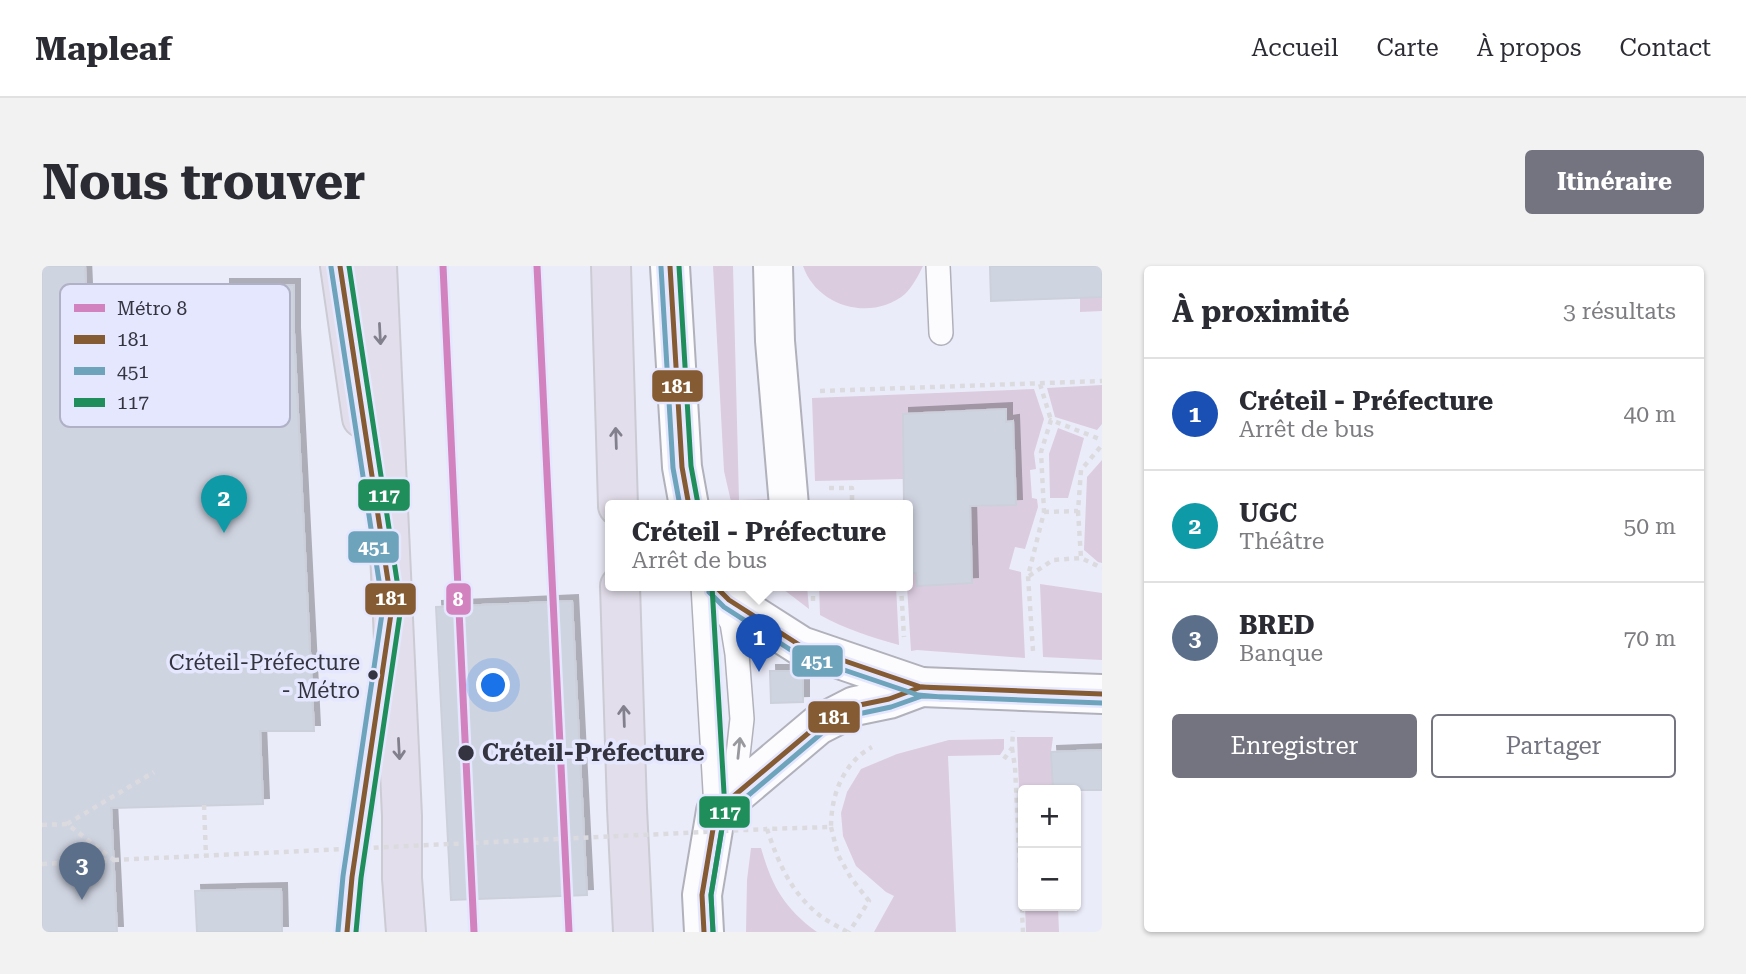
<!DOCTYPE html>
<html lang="fr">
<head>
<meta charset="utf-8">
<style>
	:root { --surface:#fff; --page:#f2f2f3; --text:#2b2b33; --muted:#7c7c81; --line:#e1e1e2; --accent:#747481 }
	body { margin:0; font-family:"Roboto Serif",serif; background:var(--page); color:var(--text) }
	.controls { position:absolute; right:21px; bottom:21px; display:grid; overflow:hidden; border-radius:7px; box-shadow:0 2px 5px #0004 }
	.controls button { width:63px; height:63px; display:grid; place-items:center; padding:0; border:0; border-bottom:2px solid var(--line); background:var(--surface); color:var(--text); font:35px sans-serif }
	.you { position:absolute; left:452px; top:420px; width:24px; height:24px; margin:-18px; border:5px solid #fff; border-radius:50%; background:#1a73e8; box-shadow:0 0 0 10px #1a73e833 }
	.badge { display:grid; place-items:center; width:46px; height:46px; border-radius:50%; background:var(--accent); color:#fff; font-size:23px; font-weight:700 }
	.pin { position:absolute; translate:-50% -58px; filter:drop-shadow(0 2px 4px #0008) }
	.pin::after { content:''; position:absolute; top:37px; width:24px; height:21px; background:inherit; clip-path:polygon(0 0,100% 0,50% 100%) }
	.popup { position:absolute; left:563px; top:234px; width:308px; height:91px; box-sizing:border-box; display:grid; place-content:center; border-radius:7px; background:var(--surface); filter:drop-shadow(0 2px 5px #0005); font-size:23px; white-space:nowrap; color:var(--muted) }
	.popup b { font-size:26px; color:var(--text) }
	.popup::after { content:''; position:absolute; left:50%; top:100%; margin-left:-14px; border:14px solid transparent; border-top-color:var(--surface) }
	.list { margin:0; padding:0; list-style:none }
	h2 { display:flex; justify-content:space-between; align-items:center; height:91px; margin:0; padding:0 28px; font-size:30px }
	h2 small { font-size:23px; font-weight:400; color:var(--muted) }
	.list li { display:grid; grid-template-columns:46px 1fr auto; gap:21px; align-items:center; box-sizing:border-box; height:112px; padding:0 28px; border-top:2px solid var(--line) }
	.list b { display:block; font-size:26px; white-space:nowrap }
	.list p { margin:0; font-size:23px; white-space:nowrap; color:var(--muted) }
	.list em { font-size:23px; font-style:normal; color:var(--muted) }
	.actions { display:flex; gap:14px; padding:21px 28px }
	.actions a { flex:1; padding:16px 0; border:2px solid var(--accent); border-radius:7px; text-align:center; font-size:24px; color:var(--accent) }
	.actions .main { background:var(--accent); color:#fff }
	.map { position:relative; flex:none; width:1060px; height:666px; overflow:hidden; border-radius:7px }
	header { display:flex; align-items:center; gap:42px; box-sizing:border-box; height:98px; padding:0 35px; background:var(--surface); border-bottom:2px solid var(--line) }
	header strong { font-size:33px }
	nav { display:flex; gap:38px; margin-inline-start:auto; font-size:24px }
	.intro { display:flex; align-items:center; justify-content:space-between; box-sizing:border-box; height:168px; padding:0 42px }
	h1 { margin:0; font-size:49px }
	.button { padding:18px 32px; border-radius:7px; background:var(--accent); color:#fff; font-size:24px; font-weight:700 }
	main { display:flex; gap:42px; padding:0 42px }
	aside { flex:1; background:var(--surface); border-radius:7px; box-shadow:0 2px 5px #0004 }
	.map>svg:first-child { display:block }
	.green { fill:#dccce0 }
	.building { fill:#cfd4e1; stroke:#ccd0db; stroke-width:2; filter:url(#shadow) }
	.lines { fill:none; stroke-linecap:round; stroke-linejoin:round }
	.lane-casing { stroke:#b0b1bb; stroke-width:26 }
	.street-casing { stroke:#b0b1bb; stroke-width:42 }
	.secondary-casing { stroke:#b0b1bb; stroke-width:42 }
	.highway-casing { stroke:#cbcbd3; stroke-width:42 }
	.path { stroke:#dbdbdf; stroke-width:4.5; stroke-dasharray:5 5; stroke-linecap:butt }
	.lane { stroke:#fcfcfe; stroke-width:23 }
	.street { stroke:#fcfcfe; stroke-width:38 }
	.secondary { stroke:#fcfcfe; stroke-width:38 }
	.highway { stroke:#e3deeb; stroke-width:38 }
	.path-bridge { stroke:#dbdbdf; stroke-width:4.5; stroke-dasharray:5 5; stroke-linecap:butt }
	.bus-1-casing { stroke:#e5e7ff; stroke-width:10 }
	.bus-2-casing { stroke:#e5e7ff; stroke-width:10 }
	.bus-3-casing { stroke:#e5e7ff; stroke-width:10 }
	.bus-1 { stroke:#845b32; stroke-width:5 }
	.bus-2 { stroke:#6ea3bc; stroke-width:5 }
	.bus-3 { stroke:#1f8e5a; stroke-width:5 }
	.metro-1-casing { stroke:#e5e7ff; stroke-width:12 }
	.metro-1 { stroke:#d282be; stroke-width:7 }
	.oneway { stroke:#83808d }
	.oneway2 { stroke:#98989f }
	.bus-dot { fill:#343440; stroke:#e5e7ff; stroke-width:2.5 }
	.labels { text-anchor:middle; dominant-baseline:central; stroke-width:7; stroke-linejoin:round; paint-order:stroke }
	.bus-label { font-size:22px; fill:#343440; stroke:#e5e7ff; text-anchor:end }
	.stop-label { font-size:24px; font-weight:bold; fill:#343440; stroke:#e5e7ff; text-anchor:start }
	.key { fill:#e5e7ff; stroke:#b0b1c6; stroke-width:2 }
	.key-label { font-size:19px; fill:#343440 }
	.line-badge { stroke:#e5e7ff; stroke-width:2.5 }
	.badge-label { font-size:19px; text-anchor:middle; font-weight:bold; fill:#fff }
</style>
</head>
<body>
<header>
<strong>Mapleaf</strong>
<nav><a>Accueil</a><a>Carte</a><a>À propos</a><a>Contact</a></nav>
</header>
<div class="intro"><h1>Nous trouver</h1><a class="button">Itinéraire</a></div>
<main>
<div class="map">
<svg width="1060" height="666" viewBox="0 0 1060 666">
	<defs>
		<filter id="shadow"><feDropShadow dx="6" dy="-6" stdDeviation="0" flood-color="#0004"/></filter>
	</defs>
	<rect width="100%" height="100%" fill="#ebecf9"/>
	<!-- green -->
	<path class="green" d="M671 0H691L697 234 731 233 732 240H690L682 205Z
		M761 0H881C876 10 871 20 863 28 830 56 775 41 761 0Z
		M1060 31V45L1038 46V32Z
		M1060 119V158L1055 164 1013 151 1005 122Z
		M992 123 1002 153 992 187 994 203 988 204 990 232 995 233 996 241 983 283 973 281 967 303 979 306 983 392 875 384 869 385 865 320 866 308 874 307 875 320 930 317 928 251 922 241 974 239 964 143 861 148 862 213 773 215 770 132Z
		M1016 162 1042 172 1026 232H1008L1007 188Z
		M1060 194V297L1056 296 1042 284 1045 211Z
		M998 318 1060 327V394L1001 391Z
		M737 320H765L767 343Z
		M777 320H854L857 379C829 371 803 363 778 349Z
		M975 471H1011L1009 486 1011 524H981V548H978Z
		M962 473V483L958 489 906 490 914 666H832L852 630 844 626 814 600 801 570 799 547 805 526 819 503 855 488 907 474Z
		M709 582H719C730 620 742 642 775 666H704L705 614Z
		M983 640H1016L1017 666H984Z"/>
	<!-- building -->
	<path class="building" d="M0 0H43L46 69H129V55H171L170 25H182V19H252V67L272 465H218L221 538 69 542 75 666H0Z
		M948 0H1060V31L949 35Z
		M964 143V156L971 155 974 239 928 240 930 317 875 320 874 307 866 308V240H862L861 148Z
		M530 335 545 629 409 634 394 341Z
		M728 405H761V436L729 437Z
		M1060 484V524H1011L1009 486Z
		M239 623 240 666H155L153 625Z"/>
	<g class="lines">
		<defs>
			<path id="lane" d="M896 0 899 67
				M661 320 674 542
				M676 334 690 357 695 388 700 453 695 498 679 533
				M305 666 310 611 340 406"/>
			<path id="street" d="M628 0 640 201 647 240
				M731 0 733 75 747 240
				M673 320 687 334 759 380 879 421
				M662 666 660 629 674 545 776 459 813 440 847 433 879 421"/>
			<path id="secondary" d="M879 421 1060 428"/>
			<path id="highway" d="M298 0 320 152
				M335 0 360 550V612L364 666
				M569 0 576 240
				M578 320 585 542 591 666"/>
		</defs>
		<!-- lane casing -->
		<use href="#lane" class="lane-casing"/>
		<!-- street casing -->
		<use href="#street" class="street-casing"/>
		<!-- secondary casing -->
		<use href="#secondary" class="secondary-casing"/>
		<!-- highway casing -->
		<use href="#highway" class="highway-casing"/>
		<!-- path -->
		<path class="path" d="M998 118 1009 154
			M778 125 1060 115
			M787 222H810V240
			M1036 245 1039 292
			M1002 246 1036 245 1039 204 1060 179
			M987 310 1011 294 1039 292 1060 302
			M771 320V340
			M859 320 862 371
			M991 385 986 310 1002 246 999 186 1009 154 1060 174
			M970 482 973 501 981 666
			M962 493 970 482 971 465
			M162 539 164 590
			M0 559 25 558 72 594
			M789 561 796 589 809 612 827 635 807 666
			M0 598 72 594
			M805 666C796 660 784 655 776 648 748 625 736 596 725 563L789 561C789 529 801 497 830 481"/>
		<!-- lane -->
		<use href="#lane" class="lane"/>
		<!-- street -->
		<use href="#street" class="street"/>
		<!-- secondary -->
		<use href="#secondary" class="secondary"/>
		<!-- highway -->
		<use href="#highway" class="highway"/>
		<!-- path-bridge -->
		<path class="path-bridge" d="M25 558 112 506
			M72 594 725 563"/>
		<defs>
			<path id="bus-1" d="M298 0 350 341 310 611 305 666
				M628 0 640 201 647 240
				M673 320 687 334 759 380 879 421 899 422
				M662 666 660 629 674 545 776 459 813 440 847 433 879 421 1060 428"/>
			<path id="bus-2" d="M289 1 341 341 301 610 296 665
				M619 1 631 202 638 240
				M667 326 682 341 755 388 876 429 899 431
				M671 666 669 629 682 550 781 466 816 448 849 441 880 430 1060 437"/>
			<path id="bus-3" d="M307 0 359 341 319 612 314 666
				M637 0 649 200 656 238
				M670 320 683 544 669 629 671 666"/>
		</defs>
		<!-- bus-1 casing -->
		<use href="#bus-1" class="bus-1-casing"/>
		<!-- bus-2 casing -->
		<use href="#bus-2" class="bus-2-casing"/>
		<!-- bus-3 casing -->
		<use href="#bus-3" class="bus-3-casing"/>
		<!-- bus-1 -->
		<use href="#bus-1" class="bus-1"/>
		<!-- bus-2 -->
		<use href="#bus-2" class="bus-2"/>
		<!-- bus-3 -->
		<use href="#bus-3" class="bus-3"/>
		<defs>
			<path id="metro-1" d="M401 0 432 666
				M495 0 527 666"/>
		</defs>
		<!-- metro-1 casing -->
		<use href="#metro-1" class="metro-1-casing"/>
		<!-- metro-1 -->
		<use href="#metro-1" class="metro-1"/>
	</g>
	<!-- one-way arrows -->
	<defs><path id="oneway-shaft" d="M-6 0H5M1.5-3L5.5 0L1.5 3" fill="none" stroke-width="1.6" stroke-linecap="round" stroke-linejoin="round" transform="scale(1.75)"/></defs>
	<g class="oneway">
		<use href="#oneway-shaft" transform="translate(338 68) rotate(87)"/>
		<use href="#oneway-shaft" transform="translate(574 172) rotate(-92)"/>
		<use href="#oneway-shaft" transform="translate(582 450) rotate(-92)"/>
		<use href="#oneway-shaft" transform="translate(357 483) rotate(87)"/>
	</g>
	<use class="oneway2" href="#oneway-shaft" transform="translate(697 482) rotate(-84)"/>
	<!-- markers -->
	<g class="bus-dot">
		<circle cx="331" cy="409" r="6"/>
		<circle cx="424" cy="487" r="9"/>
	</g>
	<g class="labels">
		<!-- bus labels -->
		<g class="bus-label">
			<text x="318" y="396">Créteil-Préfecture<tspan x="318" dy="28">- Métro</tspan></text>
		</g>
		<!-- stop labels -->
		<g class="stop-label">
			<text x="440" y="487">Créteil-Préfecture</text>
		</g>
	</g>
	<!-- legend -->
	<rect x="18" y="18" width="230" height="143" rx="10" class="key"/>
	<rect x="32" y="38" width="31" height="8" fill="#d282be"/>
	<rect x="32" y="69" width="31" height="9" fill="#845b32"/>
	<rect x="32" y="101" width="31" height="8" fill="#6ea3bc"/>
	<rect x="32" y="132" width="31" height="9" fill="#1f8e5a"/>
	<g class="key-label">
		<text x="75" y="49">Métro 8</text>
		<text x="75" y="80">181</text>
		<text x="75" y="112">451</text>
		<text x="75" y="143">117</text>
	</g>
	<g class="line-badge">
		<rect x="609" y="103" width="53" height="34" rx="7" fill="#845b32"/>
		<rect x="315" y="212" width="54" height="34" rx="7" fill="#1f8e5a"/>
		<rect x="305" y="264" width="53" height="34" rx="7" fill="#6ea3bc"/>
		<rect x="322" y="316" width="53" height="34" rx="7" fill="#845b32"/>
		<rect x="403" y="316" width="27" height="34" rx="7" fill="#d282be"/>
		<rect x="749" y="378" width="53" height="34" rx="7" fill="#6ea3bc"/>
		<rect x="765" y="434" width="54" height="34" rx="7" fill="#845b32"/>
		<rect x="656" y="529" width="53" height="34" rx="7" fill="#1f8e5a"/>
	</g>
	<g class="badge-label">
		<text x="635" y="127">181</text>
		<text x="342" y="236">117</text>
		<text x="332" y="288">451</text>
		<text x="349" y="339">181</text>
		<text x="416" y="340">8</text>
		<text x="775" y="402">451</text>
		<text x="792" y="458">181</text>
		<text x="683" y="553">117</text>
	</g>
</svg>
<div class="controls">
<button>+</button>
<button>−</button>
</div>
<div class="you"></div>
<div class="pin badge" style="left:717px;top:406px;background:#1a4fb4">1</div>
<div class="popup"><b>Créteil - Préfecture</b>Arrêt de bus</div>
<div class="pin badge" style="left:182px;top:267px;background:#0f9aa8">2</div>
<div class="pin badge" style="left:40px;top:634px;background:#5c6f8a">3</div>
</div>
<aside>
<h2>À proximité<small>3 résultats</small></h2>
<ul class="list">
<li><span class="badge" style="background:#1a4fb4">1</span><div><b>Créteil - Préfecture</b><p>Arrêt de bus</p></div><em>40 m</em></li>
<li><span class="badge" style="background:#0f9aa8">2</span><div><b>UGC</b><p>Théâtre</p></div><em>50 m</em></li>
<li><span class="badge" style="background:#5c6f8a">3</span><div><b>BRED</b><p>Banque</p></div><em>70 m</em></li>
</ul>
<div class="actions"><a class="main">Enregistrer</a><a>Partager</a></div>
</aside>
</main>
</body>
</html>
